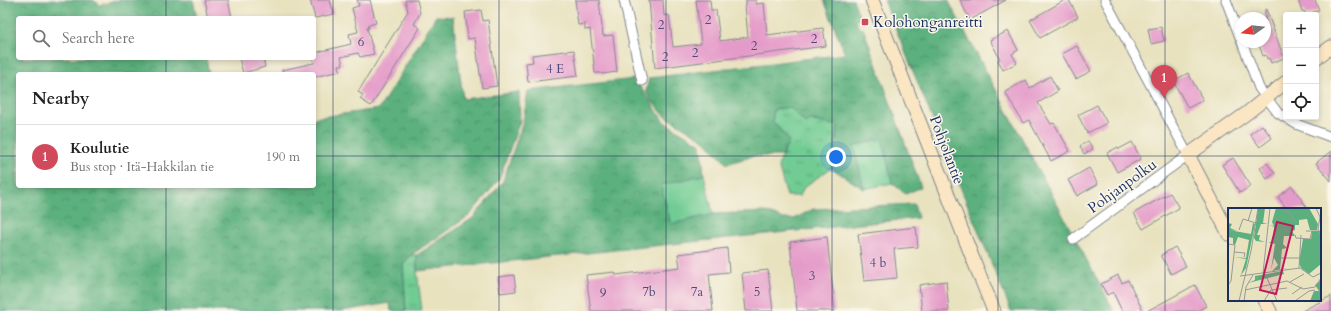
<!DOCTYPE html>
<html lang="en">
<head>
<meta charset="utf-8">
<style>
	:root { --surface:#fff; --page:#f6f6f6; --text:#222; --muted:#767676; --line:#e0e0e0; --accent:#d1495b }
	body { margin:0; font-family:Cardo,serif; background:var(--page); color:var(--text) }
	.controls { position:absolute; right:12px; top:12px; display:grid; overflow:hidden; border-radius:4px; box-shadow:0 2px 6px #0003 }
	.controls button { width:36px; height:36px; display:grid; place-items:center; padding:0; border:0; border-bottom:1px solid var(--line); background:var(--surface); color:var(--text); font:20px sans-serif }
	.compass { position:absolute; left:1235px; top:12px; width:36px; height:36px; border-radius:50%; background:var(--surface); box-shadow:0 2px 6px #0003; rotate:256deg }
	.you { position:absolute; left:836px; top:157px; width:14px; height:14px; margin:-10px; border:3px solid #fff; border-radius:50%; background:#1a73e8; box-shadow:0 0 0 6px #1a73e833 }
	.badge { display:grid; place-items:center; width:26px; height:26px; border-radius:50%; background:var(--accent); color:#fff; font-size:13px; font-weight:700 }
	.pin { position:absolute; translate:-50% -33px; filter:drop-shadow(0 1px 2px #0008) }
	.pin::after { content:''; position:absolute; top:21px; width:14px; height:12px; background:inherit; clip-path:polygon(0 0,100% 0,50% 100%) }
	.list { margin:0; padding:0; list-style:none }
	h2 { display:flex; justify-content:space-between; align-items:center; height:52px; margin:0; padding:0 16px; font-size:17px }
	h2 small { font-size:13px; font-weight:400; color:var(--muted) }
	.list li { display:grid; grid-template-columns:26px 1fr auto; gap:12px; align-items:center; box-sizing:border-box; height:64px; padding:0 16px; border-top:1px solid var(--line) }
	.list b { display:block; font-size:15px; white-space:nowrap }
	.list p { margin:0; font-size:13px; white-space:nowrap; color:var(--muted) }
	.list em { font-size:13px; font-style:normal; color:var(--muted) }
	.icon { flex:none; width:22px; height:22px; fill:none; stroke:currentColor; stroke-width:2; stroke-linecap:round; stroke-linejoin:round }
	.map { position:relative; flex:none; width:1331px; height:311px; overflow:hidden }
	.search { position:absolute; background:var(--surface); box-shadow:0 2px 6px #0003; left:16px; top:16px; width:300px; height:44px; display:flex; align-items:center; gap:10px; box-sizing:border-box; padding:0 14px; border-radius:4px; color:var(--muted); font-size:15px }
	.panel { position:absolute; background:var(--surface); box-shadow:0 2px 6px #0003; left:16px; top:72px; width:300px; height:116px; border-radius:4px }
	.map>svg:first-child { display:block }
	.grass { fill:url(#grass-tufts); stroke:#467e78 }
	.forest { fill:url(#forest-crowns); stroke:#3c706e }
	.pitch { fill:#71cc93; stroke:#467e78 }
	.building { fill:#e59bc9 }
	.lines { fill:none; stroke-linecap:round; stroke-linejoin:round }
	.street-casing { stroke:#82888e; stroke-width:11 }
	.secondary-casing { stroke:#82888e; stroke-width:15 }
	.street { stroke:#fff; stroke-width:9 }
	.secondary { stroke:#fbe6c4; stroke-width:13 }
	.grid { fill:none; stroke:#1b2f5e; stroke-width:1; stroke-opacity:0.55 }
	.poi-dot { fill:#d1495b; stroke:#fbf7ec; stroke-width:1.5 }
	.labels { text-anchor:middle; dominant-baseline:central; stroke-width:3; stroke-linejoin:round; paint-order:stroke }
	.number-label { font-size:13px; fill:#4e4a79 }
	.poi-label { font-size:15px; fill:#1b2f5e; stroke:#fbf7ec; text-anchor:start }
	.street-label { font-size:15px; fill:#1b2f5e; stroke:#fbf7ec }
	.inset-road { fill:none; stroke:#969a98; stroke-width:1 }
	.view { fill:#c2185b; fill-opacity:0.15; stroke:#c2185b; stroke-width:2 }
	.inset-edge { fill:none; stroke:#1b2f5e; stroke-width:2 }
</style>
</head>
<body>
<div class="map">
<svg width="1331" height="311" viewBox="0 0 1331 311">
	<defs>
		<pattern id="grass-tufts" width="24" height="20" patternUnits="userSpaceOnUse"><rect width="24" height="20" fill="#71cc93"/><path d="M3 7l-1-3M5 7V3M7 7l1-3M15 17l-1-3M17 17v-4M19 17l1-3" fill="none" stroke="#5ca67b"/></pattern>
		<pattern id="forest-crowns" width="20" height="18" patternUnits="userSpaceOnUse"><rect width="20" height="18" fill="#5cb07d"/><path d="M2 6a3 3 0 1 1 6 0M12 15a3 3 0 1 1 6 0" fill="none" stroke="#4b906a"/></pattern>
	</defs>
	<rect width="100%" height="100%" fill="#fbf7ec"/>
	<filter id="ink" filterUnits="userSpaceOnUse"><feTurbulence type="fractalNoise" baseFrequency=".025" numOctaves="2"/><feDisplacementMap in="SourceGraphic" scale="8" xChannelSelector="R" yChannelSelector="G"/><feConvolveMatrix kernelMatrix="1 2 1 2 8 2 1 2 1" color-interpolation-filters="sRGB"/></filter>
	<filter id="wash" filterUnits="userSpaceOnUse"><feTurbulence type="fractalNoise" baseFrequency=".012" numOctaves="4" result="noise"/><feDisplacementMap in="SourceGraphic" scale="16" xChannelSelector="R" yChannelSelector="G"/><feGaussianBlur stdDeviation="0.9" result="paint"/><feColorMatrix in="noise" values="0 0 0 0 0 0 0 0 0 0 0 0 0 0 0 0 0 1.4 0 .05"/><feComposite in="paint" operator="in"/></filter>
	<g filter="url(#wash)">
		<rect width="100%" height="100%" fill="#e8e2bf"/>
		<!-- grass -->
		<path class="grass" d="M790 107 806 124 810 120 838 126 831 168 804 187 800 196H787L778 166 789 141 773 121V110Z
			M411 255H417V271L422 311H406L403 264Z"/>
		<!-- forest -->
		<path class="forest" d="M0 0H93L100 5 119 0H193L197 18H18V58H206L209 74H18V186H314V118L379 109 436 16 453 17 463 99 519 92 520 121 499 179 470 215 411 255 403 264 406 311H391L390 303 342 311H0Z
			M824 0H853L860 18 856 20 859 29 863 28 921 187 906 194 892 183 882 140 854 146 864 189 831 168 838 126 810 120 806 124 790 107 773 110V121L789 141 782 156H752L727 164 704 140 664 115 652 102 646 92 649 78 845 54Z
			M884 0H948L1114 311H1011Z
			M635 79 664 122 701 144 704 175 661 185 671 224 713 214 766 212 784 219H794L813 209 914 204 918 218 417 271V255L473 218 503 181 523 122 528 91Z"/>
		<!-- pitch -->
		<path class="pitch" d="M882 139 892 183 864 189 854 146Z
			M704 175 713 214 671 224 661 185Z"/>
		<g id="blocks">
			<!-- building -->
			<path class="building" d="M204 0H228L232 18H208Z
				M310 0H330L334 14 315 18Z
				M357 0H370L376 23 368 25 369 28H367L374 54 360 57 358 53 341 57 343 65H339L340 71 314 77V74H282V70L314 63 313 58H314V53L351 44 349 34 358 32 352 8 359 6Z
				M405 0H417L420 13 414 24 420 28 371 106 360 99 363 95 358 92 408 11Z
				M575 0H599L603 36 613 35 617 72 602 74 601 73H595L590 29 585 30V24L578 25Z
				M649 0H663L664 16 669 15 673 47 701 44 696 0H710L711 10H716L720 41 748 37 745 5H746V0H756V4L764 3 767 35 823 28 826 46 655 68Z
				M960 0H1006L970 20Z
				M1065 0H1069L1078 17 1040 38 1030 20Z
				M1298 0H1315L1319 10 1306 15 1304 11H1302Z
				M1265 9H1266L1284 58 1271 63 1269 58 1267 59 1266 55 1263 56 1258 42H1265Z
				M481 10 483 21 488 20 497 86 482 88 475 38 468 39 465 12Z
				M1161 27 1164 41 1151 44 1148 29Z
				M1008 31 1018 50 1012 54 1017 63 1003 70 998 60 1000 59 990 40Z
				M1077 46 1091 71 1076 79 1062 54Z
				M574 50 578 76 528 82 526 63 533 62 532 55Z
				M239 58H263L265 67 243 73Z
				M1188 73 1203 100 1188 108 1173 81Z
				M1050 76 1058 91 1038 103 1051 124 1054 123 1070 151 1051 161 1029 120 1023 123 1005 92 1026 80 1030 88Z
				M1097 105 1107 123 1087 133 1078 115Z
				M1262 125 1272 138 1260 147 1250 134Z
				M1088 141 1093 149 1084 154 1080 146Z
				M1132 142 1141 159 1117 172 1107 153 1118 147 1119 149Z
				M1331 151V181L1316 163Z
				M1233 158 1251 186 1240 193 1222 165Z
				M1267 163 1275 173 1267 179 1260 168Z
				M1089 168 1098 184 1077 196 1068 180Z
				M1292 186 1308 209H1287L1278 197Z
				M1170 193 1179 208 1143 229 1134 213Z
				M916 227 918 247 894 249 897 278 864 281 858 234Z
				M827 237 835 311H797L790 242Z
				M1175 247 1186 266 1171 274 1161 255Z
				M727 248 729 272 709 274 713 311H591L586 275 615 272 616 275 680 267 678 254Z
				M768 270 773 311H746L742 273Z
				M514 275 516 291 500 293 498 277Z
				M1118 275 1122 283 1128 280 1143 311H1122L1113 292 1107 295 1101 284Z
				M946 281 949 311H922L919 285Z
				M1195 285 1206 306 1197 311H1147Z
				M1331 296V311H1302Z"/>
		</g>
	</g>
	<g filter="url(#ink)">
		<use href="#blocks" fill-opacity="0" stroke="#82888e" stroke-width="1"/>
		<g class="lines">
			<defs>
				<path id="street" d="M624 0 642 81
					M1226 0 1241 40
					M1242 42 1259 88 1278 113 1296 124 1331 137
					M1073 239 1188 155 1105 0"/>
				<path id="secondary" d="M872 0 971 254 994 311
					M1316 58 1331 47
					M1229 234 1188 155 1247 113 1286 82
					M1264 300 1270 311"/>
			</defs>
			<!-- street casing -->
			<use href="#street" class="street-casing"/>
			<!-- secondary casing -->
			<use href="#secondary" class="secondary-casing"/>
			<!-- street -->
			<use href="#street" class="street"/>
			<!-- secondary -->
			<use href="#secondary" class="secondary"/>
		</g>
	</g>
	<!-- grid -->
	<path class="grid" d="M166 0V18M333 0V311M499 0V311M666 0V311M832 0V311M998 0V311M1165 0V311M166 58V74M0 156H18M314 156H1331M166 186V311"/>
	<!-- markers -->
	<rect class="poi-dot" x="861" y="18" width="8" height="8" rx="2"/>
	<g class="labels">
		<!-- number labels -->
		<g class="number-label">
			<text x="708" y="20">2</text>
			<text x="661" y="25">2</text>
			<text x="814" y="39">2</text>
			<text x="361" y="42">6</text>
			<text x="754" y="46">2</text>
			<text x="695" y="53">2</text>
			<text x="665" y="57">2</text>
			<text x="555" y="69">4 E</text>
			<text x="878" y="263">4 b</text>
			<text x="812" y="276">3</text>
			<text x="649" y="292">7b</text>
			<text x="697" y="292">7a</text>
			<text x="757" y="292">5</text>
			<text x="603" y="293">9</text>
		</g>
		<!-- poi labels -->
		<g class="poi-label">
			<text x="873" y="22">Kolohonganreitti</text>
		</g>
		<!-- street labels -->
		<g class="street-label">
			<text transform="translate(947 150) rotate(69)">Pohjolantie</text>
			<text transform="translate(1122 186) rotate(-36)">Pohjanpolku</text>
		</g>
	</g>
	<!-- overview -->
	<g transform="translate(1228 208)">
		<rect width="93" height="93" fill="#e8e2bf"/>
		<path d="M30 0H37L35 15 40 16H33L29 27H32L31 32 37 34 28 33 26 30ZM48 0H81L90 16 89 22H82L79 11 71 12V17H67V22L64 23 67 28H56L55 36 59 40 54 41 52 61 60 60 44 63 50 57 46 50 43 62 47 36 40 34H45L46 19 42 17 46 18 44 14ZM0 15 4 16 2 20 9 23 1 22 23 26 25 15 27 16 18 60 13 67 18 51 6 49 18 50 21 32 10 29 7 37 5 36V30L0 29ZM84 23H91L93 27V56L81 66 73 60 71 54 75 31H83ZM55 63 56 66 20 75 27 72V68ZM93 72V93H82L86 83H91L87 77Z" fill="#5cb07d"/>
		<path class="inset-road" d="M52 0 62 5 67 14M88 0 92 9 90 21 93 26M20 13 24 0M11 22 15 11 28 15M78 23H91M67 27 68 30 82 31 84 23M0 36 7 37 3 73 0 77M6 44 17 45 16 49M53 50H71M71 60 73 27M35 65 42 0M12 68 72 60 85 69 93 65M39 70 49 93M62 74 76 66M17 82 59 73 75 81 87 79 93 70M64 86 74 79M11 93 23 43 30 0M16 93 18 79 25 67M36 93 43 82 59 80M67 93 81 83 87 82"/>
		<path class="view" d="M49 14 65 18 48 86 32 82Z"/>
		<rect width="93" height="93" class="inset-edge"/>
	</g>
</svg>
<div class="controls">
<button>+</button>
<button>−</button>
<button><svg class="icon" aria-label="locate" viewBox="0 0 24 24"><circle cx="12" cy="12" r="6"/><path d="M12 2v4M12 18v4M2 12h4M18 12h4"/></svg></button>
</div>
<svg class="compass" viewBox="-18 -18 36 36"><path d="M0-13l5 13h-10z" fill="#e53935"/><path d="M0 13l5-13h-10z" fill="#767676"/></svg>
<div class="you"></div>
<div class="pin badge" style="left:1164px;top:98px">1</div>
<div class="search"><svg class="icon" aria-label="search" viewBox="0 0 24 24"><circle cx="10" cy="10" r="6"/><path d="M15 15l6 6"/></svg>Search here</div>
<section class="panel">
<h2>Nearby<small></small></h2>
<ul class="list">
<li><span class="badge">1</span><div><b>Koulutie</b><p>Bus stop · Itä-Hakkilan tie</p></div><em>190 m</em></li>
</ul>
</section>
</div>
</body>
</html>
